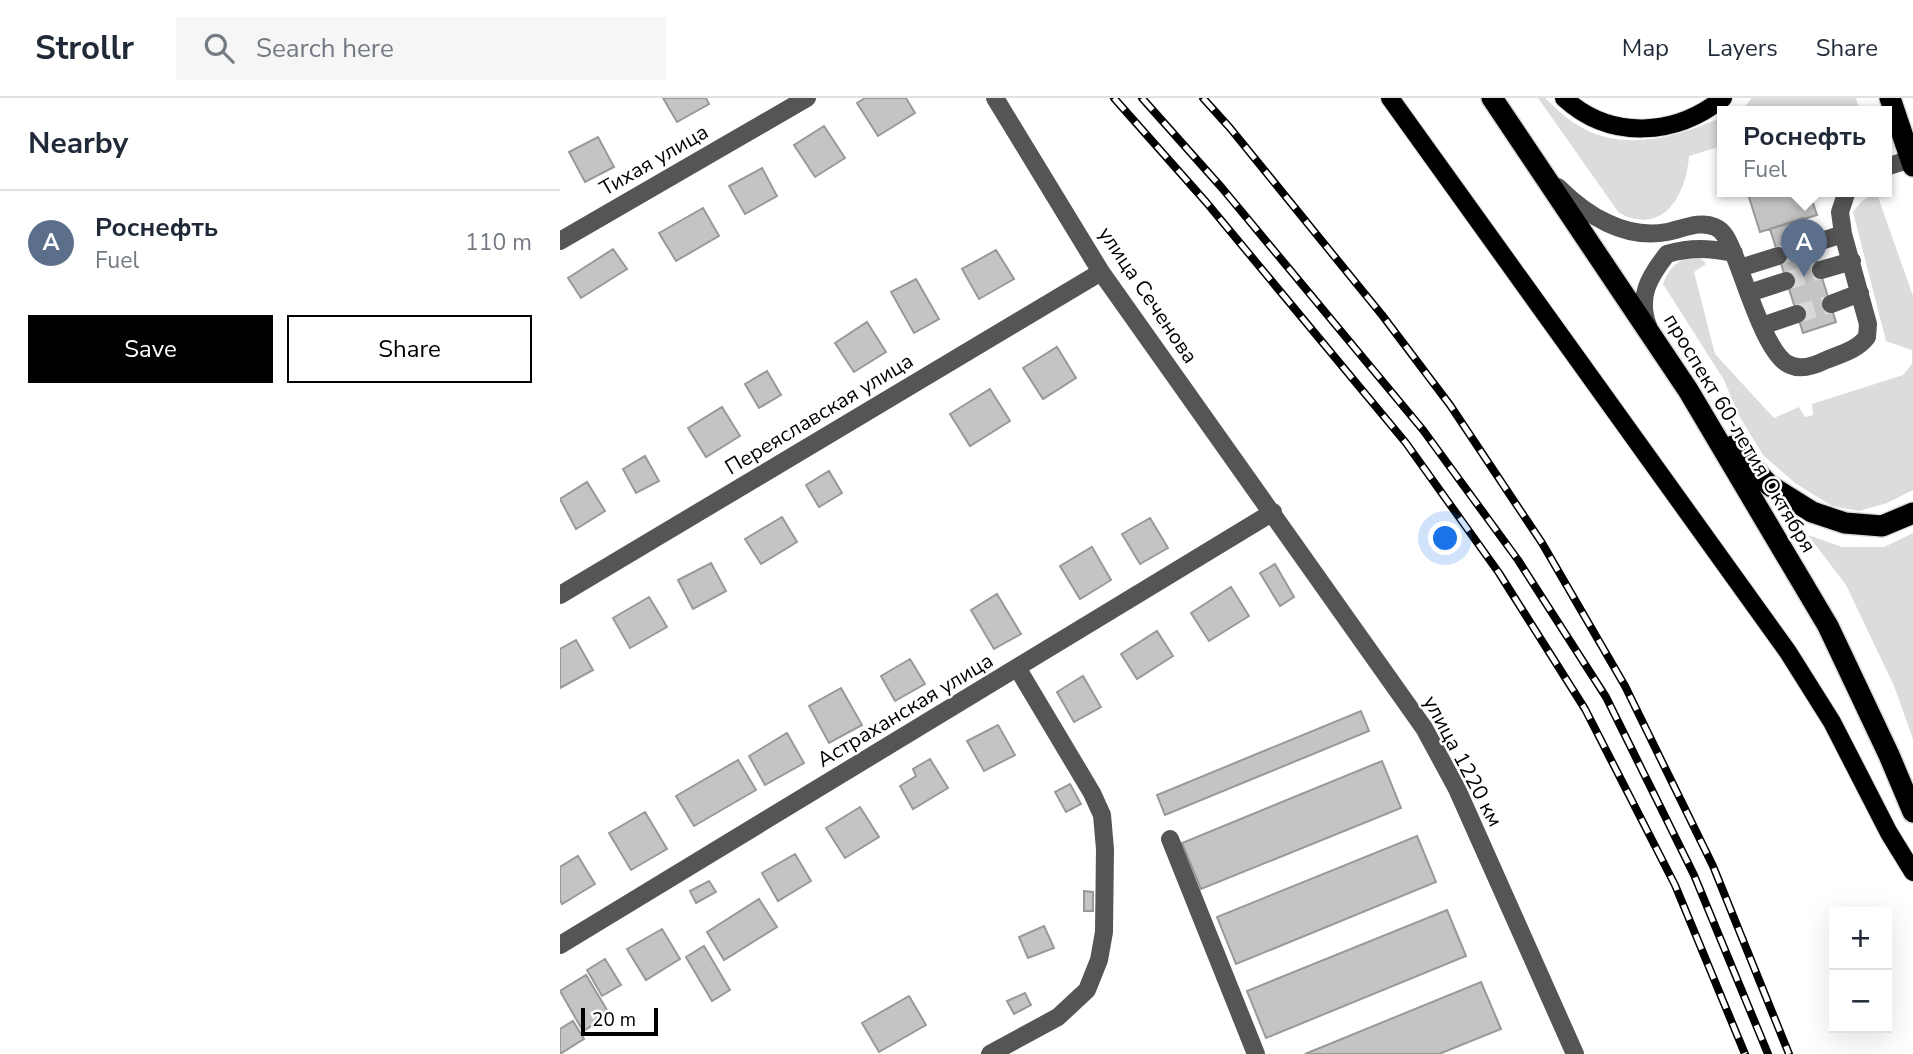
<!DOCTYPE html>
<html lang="en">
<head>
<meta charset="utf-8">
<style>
	:root { --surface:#fff; --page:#f6f6f7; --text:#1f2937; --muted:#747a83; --line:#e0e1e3; --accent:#000 }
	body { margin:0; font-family:"Nunito Sans",sans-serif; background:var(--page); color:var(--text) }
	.controls { position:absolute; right:21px; bottom:21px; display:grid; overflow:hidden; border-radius:0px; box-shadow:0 7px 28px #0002 }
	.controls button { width:63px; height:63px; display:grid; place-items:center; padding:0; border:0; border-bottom:2px solid var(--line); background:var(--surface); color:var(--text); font:35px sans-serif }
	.scale { position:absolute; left:21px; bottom:18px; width:77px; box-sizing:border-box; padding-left:7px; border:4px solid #000; border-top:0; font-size:19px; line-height:24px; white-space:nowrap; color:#000; -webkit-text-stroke:5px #fff; paint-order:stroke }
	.you { position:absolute; left:886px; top:441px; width:24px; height:24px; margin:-18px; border:5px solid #fff; border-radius:50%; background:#1a73e8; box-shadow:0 0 0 10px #1a73e833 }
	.badge { display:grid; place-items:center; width:46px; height:46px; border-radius:50%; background:var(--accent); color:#fff; font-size:23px; font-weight:700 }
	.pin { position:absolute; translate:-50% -58px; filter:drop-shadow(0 2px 4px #0008) }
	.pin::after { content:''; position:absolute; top:37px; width:24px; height:21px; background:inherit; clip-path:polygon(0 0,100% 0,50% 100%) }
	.popup { position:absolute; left:1157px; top:8px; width:175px; height:91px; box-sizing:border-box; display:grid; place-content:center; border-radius:0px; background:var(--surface); filter:drop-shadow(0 2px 5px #0005); font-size:23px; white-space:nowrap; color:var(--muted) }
	.popup b { font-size:26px; color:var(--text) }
	.popup::after { content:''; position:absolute; left:50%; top:100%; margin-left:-14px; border:14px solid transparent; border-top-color:var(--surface) }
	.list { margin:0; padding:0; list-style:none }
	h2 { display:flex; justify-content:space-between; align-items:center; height:91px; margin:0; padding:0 28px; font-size:30px }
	h2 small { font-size:23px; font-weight:400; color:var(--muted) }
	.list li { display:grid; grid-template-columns:46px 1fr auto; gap:21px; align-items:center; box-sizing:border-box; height:105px; padding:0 28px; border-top:2px solid var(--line) }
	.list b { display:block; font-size:26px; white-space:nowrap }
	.list p { margin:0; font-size:23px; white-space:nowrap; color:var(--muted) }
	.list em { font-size:23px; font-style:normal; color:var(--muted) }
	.actions { display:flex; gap:14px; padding:21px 28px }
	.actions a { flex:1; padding:16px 0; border:2px solid var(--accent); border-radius:0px; text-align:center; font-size:24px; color:var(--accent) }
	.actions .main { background:var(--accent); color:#fff }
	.icon { flex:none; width:38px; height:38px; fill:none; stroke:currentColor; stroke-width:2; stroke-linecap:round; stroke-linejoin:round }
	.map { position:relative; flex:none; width:1353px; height:956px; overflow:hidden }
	header { display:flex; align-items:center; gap:42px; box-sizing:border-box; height:98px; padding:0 35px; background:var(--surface); border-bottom:2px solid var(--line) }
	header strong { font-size:33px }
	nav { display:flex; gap:38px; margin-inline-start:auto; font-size:24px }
	.search { width:490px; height:63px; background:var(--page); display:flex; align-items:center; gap:18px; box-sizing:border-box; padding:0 24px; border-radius:0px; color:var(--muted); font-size:26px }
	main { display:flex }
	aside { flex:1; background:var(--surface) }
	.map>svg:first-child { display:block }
	.green { fill:#dcdcdc }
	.building { fill:#c4c4c4; stroke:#999; stroke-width:2 }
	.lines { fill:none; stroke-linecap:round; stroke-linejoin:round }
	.minor-tunnel { stroke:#d9d9d9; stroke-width:18; stroke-dasharray:18 9; stroke-linecap:butt }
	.major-casing { stroke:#dbdbdb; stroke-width:20 }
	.highway-casing { stroke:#dbdbdb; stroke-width:24 }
	.minor { stroke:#555; stroke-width:18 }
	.major { stroke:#000; stroke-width:18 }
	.highway { stroke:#000; stroke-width:21 }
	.rail-casing { stroke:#000; stroke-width:8 }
	.rail { stroke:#fff; stroke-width:5; stroke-dasharray:16; stroke-linecap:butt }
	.labels { text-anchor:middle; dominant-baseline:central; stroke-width:5; stroke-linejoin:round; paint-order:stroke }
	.street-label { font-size:21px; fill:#000; stroke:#fff }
</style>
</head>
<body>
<header>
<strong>Strollr</strong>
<div class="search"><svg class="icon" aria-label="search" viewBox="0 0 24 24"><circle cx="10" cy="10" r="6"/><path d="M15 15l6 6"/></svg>Search here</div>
<nav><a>Map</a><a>Layers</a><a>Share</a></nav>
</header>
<main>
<aside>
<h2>Nearby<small></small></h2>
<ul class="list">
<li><span class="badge" style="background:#5c6f8a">A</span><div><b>Роснефть</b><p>Fuel</p></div><em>110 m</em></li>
</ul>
<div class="actions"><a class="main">Save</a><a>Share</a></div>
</aside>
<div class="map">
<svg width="1353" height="956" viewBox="0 0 1353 956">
	<rect width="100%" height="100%" fill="#fff"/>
	<!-- green -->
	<path class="green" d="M978 0H985C994 8 1003 18 1014 25 1061 56 1115 40 1162 19V48L1129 58C1126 97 1104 138 1059 115Z
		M1192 0H1296L1300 13H1174L1185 8Z
		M1316 93 1353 198V392L1327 405 1299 413 1272 408 1235 385 1203 357 1178 316 1164 282 1103 186C1110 168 1119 161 1137 156L1146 166 1134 174 1155 256 1214 320 1239 309 1245 319 1253 317 1252 306 1343 277 1352 266V252L1326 243 1293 114 1301 104Z
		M1353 435V641L1334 588 1286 487 1248 437 1282 449H1324Z"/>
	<!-- building -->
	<path class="building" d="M103 0H146L149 6 117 24Z
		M305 0H346L355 15 318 38 297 5Z
		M264 28 285 60 255 79 234 47Z
		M38 39 54 69 25 84 9 54Z
		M202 70 217 98 185 116 169 88Z
		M1187 93H1249L1257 117 1200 134Z
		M143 110 159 138 116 163 99 135Z
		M1243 120 1276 224 1243 235 1210 131Z
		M53 151 67 171 21 200 8 180Z
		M436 152 454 181 419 201 402 171Z
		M356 181 379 221 354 235 331 194Z
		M307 224 326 254 294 274 275 245Z
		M497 249 516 280 483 301 463 270Z
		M207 273 221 297 199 310 185 286Z
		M430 291 450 323 410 348 390 316Z
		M162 309 180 338 146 359 128 330Z
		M85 358 99 383 76 395 63 371Z
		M269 373 282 395 259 409 246 387Z
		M27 384 45 413 16 431 0 401Z
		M222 419 237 444 201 466 185 441Z
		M590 420 608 450 580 466 562 436Z
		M532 449 551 482 520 501 500 468Z
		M151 465 166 493 133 511 118 482Z
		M715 466 734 499 720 508 700 475Z
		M671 489 689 518 649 543 631 515Z
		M437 496 461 536 434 551 411 512Z
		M89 499 107 529 70 550 53 520Z
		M597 533 613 558 577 581 561 556Z
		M16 542 33 572 0 590V551Z
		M350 561 365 586 335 603 321 578Z
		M523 578 541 609 514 624 497 594Z
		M281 590 302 627 269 645 249 608Z
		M801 613 809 633 605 717 597 697Z
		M438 627 455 657 424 673 407 643Z
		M227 635 244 665 205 687 189 658Z
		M370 661 388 690 353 711 340 688 356 678 353 671Z
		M178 662 196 692 134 728 116 698Z
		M822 663 841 710 641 791 622 745Z
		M510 686 521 706 506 714 495 694Z
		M300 709 319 739 285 760 266 730Z
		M85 714 107 751 71 772 49 735Z
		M857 738 876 784 676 866 657 819Z
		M235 756 251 783 218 803 202 775Z
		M18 758 35 786 2 806 0 802V769Z
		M149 783 156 794 136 805 130 793Z
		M524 793 533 794V813H524Z
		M199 801 217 829 164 862 147 834Z
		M887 812 906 858 706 940 687 893Z
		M484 828 494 850 468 860 459 839Z
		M102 831 120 861 86 882 67 851Z
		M144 848 170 892 152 903 126 859Z
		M45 861 61 887 42 898 27 872Z
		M26 877 50 917 23 933 0 893Z
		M921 884 941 931 879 956H745Z
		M465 895 471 907 454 916 447 903Z
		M349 898 366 927 319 954 302 925Z
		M13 923 24 941 0 956V931Z"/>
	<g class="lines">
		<!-- minor-tunnel -->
		<path class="minor-tunnel" d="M1218 158 1252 146
			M1226 183 1261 172
			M1237 216 1271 206"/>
		<defs>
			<path id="major" d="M830 0 1228 554 1272 624 1329 735 1353 774
				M1004 0C1051 43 1116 38 1163 0"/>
			<path id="highway" d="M932 0 1128 292 1268 528 1329 657 1353 714
				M1330 0 1353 68
				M1173 348 1209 387 1252 414 1285 425 1322 428 1353 415"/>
		</defs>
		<!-- major casing -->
		<use href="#major" class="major-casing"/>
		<!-- highway casing -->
		<use href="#highway" class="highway-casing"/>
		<!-- minor -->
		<path class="minor" d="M435 0 541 174 864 630 897 691 1015 956
			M1326 69 1351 61
			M998 89C1026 117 1065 142 1107 134 1123 131 1139 122 1155 129 1165 133 1169 145 1173 154 1184 179 1206 258 1230 267 1241 272 1256 267 1266 262 1281 256 1297 252 1307 239L1308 226 1283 136 1280 114 1287 93
			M0 143 247 0
			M1252 146 1283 136
			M1180 170 1218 158
			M1261 172 1292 163
			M1189 195 1226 183
			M1271 206 1300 195
			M1088 228C1077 199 1089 179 1107 156 1131 149 1149 150 1174 155
			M1202 228 1237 216
			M0 497 541 174
			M610 741 696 956
			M0 847 713 414
			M430 956 498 919 527 892 539 862 544 834 545 751 542 717 532 695 458 571"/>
		<!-- major -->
		<use href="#major" class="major"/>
		<!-- highway -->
		<use href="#highway" class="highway"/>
		<defs>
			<path id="rail" d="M554 0 646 104 846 345 939 475 1025 611 1115 787 1185 956
				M582 0 662 90 863 332 958 462 1046 599 1134 777 1208 956
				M643 0 670 30 822 217 890 307 982 445 1065 588 1153 768 1229 956"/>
		</defs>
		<!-- rail casing -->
		<use href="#rail" class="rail-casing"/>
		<!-- rail -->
		<use href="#rail" class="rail"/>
	</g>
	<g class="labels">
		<!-- street labels -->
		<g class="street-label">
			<text transform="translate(94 62) rotate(-30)">Тихая улица</text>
			<text transform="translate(588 197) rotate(56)">улица Сеченова</text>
			<text transform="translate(259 316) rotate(-31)">Переяславская улица</text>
			<text transform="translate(1180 335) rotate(59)">проспект 60-летия Октября</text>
			<text transform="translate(345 612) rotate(-31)">Астраханская улица</text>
			<text transform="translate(903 663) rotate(62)">улица 1220 км</text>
		</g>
	</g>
</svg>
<div class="controls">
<button>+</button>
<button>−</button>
</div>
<div class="scale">20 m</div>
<div class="you"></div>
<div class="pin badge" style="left:1244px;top:179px;background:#5c6f8a">A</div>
<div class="popup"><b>Роснефть</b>Fuel</div>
</div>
</main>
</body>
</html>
